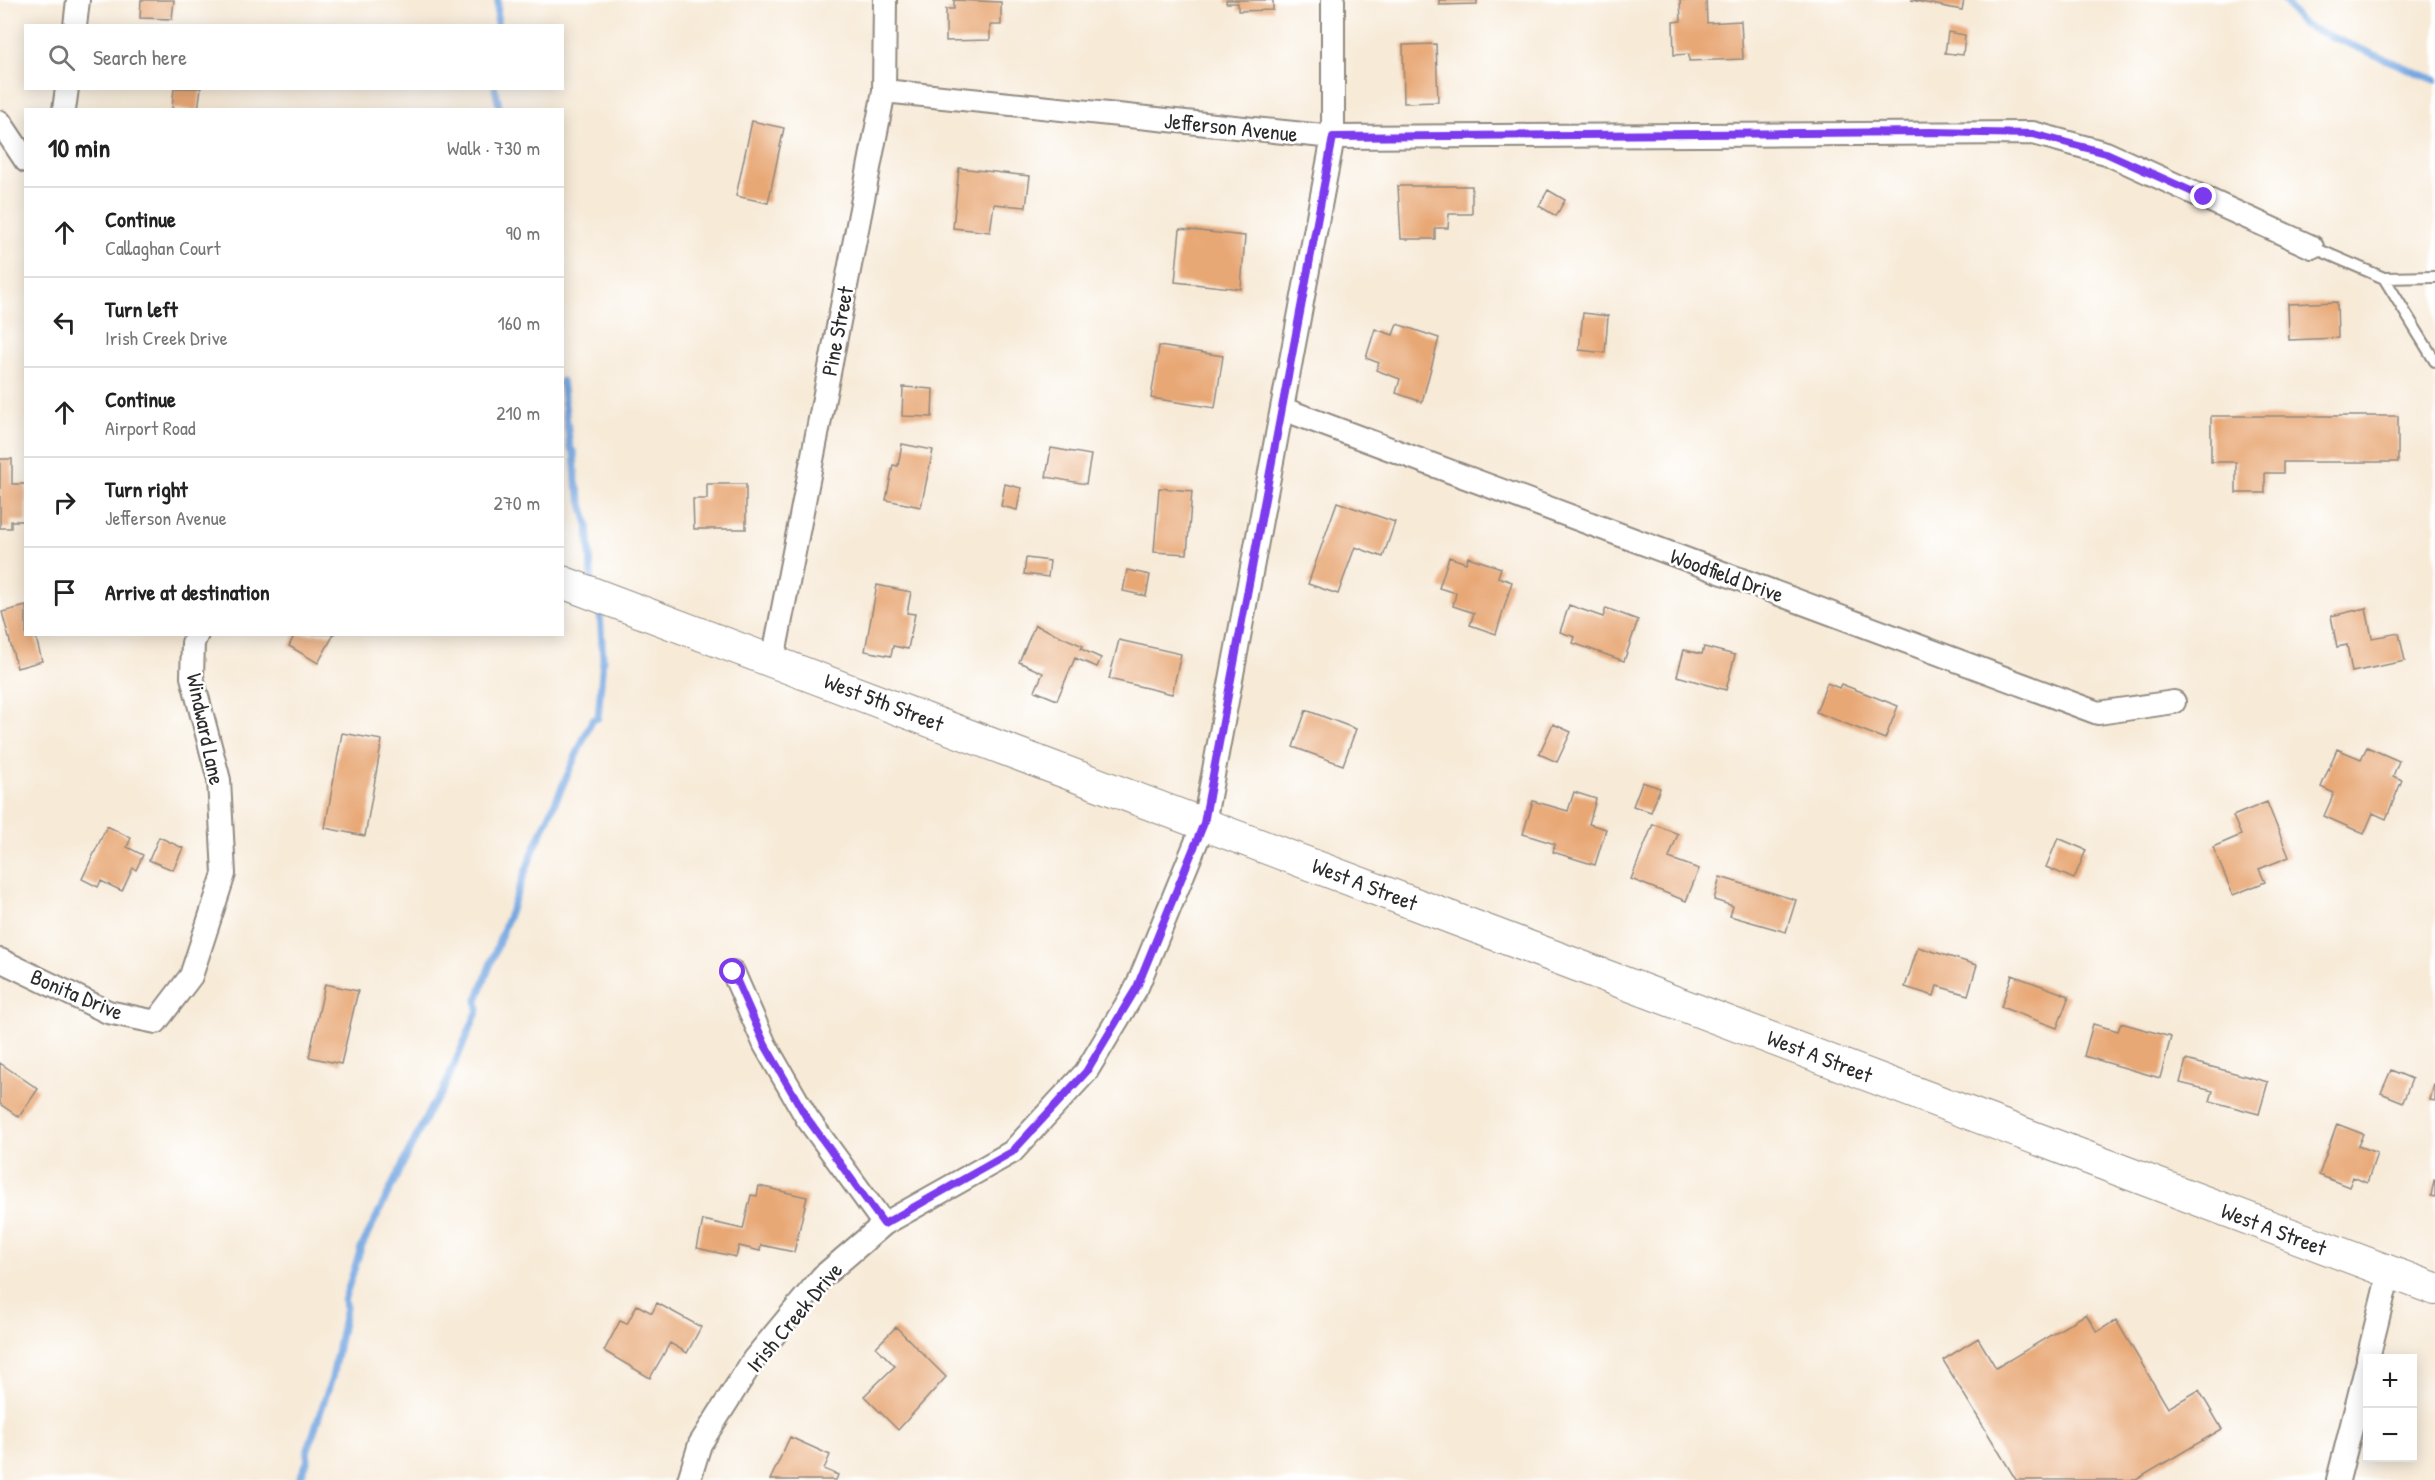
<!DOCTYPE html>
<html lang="en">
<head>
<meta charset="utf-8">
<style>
	:root { --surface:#fff; --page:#f2f2f2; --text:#222; --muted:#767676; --line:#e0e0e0 }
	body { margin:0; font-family:"Patrick Hand",sans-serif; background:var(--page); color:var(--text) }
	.controls { position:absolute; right:18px; bottom:18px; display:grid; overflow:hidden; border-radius:0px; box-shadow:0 3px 15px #0003 }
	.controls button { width:54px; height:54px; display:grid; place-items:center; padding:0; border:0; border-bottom:2px solid var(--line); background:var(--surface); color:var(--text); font:30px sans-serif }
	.stop { position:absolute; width:18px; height:18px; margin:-14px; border:4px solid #7c3aed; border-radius:50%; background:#fff }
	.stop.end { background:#7c3aed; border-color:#fff; box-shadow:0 2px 6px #0008 }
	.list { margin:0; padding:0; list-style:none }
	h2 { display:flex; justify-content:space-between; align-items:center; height:78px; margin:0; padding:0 24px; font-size:26px }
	h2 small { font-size:20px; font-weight:400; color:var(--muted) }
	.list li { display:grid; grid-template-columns:39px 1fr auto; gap:18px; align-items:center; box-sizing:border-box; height:90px; padding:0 24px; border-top:2px solid var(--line) }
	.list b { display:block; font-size:22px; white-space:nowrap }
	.list p { margin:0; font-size:20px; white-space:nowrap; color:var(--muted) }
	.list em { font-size:20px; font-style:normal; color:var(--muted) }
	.icon { flex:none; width:33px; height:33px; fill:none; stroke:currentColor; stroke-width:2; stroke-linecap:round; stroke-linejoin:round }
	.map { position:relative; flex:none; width:2435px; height:1480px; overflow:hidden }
	.search { position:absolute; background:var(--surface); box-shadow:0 3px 15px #0003; left:24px; top:24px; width:540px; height:66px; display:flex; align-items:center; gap:15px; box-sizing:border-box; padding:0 21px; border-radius:0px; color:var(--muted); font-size:22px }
	.panel { position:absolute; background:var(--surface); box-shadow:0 3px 15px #0003; left:24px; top:108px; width:540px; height:528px; border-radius:0px }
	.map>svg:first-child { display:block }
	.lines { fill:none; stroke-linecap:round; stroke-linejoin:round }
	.stream { stroke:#75a7e1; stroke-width:7 }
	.building { fill:#e8a876 }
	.lane-casing { stroke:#918a81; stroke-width:14 }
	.street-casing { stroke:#918a81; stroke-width:26 }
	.secondary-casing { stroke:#918a81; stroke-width:34 }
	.lane { stroke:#fff; stroke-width:10 }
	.street { stroke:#fff; stroke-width:22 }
	.secondary { stroke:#fff; stroke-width:32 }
	.route { stroke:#7c3aed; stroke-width:8 }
	.labels { text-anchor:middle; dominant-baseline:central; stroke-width:5; stroke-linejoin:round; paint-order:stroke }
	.street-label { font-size:22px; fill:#2b2b2b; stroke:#fff }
</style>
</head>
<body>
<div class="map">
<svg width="2435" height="1480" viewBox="0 0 2435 1480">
	<rect width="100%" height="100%" fill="#fff"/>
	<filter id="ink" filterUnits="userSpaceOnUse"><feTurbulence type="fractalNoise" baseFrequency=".0167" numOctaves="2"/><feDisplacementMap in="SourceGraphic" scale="12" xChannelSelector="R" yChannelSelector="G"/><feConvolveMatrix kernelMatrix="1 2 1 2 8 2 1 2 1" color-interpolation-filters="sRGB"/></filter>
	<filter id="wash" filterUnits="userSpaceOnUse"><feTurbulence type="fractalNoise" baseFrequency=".008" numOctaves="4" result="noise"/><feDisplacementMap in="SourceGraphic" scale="24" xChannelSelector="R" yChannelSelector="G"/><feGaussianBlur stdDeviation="1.35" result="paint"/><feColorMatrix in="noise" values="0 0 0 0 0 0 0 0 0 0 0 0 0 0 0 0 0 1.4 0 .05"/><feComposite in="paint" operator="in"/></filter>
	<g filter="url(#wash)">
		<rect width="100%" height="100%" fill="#f7ead7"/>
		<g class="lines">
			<!-- stream -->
			<path class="stream" d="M2284 0 2300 22 2306 26 2435 80
				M497 26 498 0
				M495 88 500 110
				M562 381 570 447 574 453 576 482 588 525 592 585
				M299 1480 308 1460 307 1452 332 1378 346 1307 344 1301 361 1248 431 1107 442 1093 478 1010 477 1000 532 854 592 720 598 718 603 659 600 613 597 607"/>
		</g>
		<g id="blocks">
			<!-- building -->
			<path class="building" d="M141 0H174L172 19 140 18Z
				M954 0 1001 2V25H990V40L946 41V9H954Z
				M1226 0H1273V10L1238 11V3H1226Z
				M1439 0H1477V4L1439 5Z
				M1680 0H1706L1707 23 1741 21 1743 59 1689 61V54L1674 55 1673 22 1681 21Z
				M1911 0H1964L1962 10Z
				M1948 32 1965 35 1963 55 1945 53Z
				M1436 44 1438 102 1404 103 1403 45Z
				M174 88H201L198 110 172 109Z
				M752 121 784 128 768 203 736 196Z
				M959 168 1030 176 1026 207 994 204 990 232 953 228Z
				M1398 186H1472V214H1449L1448 228H1435V239H1401Z
				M1548 190 1565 200 1556 216 1539 206Z
				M1180 229 1245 236 1241 289 1175 282Z
				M2337 302 2338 338 2289 340 2288 304Z
				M1583 313 1608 316 1605 353 1579 350Z
				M1397 324 1439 338 1422 402 1396 393 1400 379 1376 370 1379 363 1366 358 1375 329 1393 335Z
				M1159 346 1223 356 1215 408 1151 398Z
				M903 387 933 389 932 417 902 416Z
				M2211 416H2398V462H2283V473H2265V493H2236V462H2211Z
				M902 444 933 450 921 507 886 500 893 465 898 466Z
				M1051 448 1091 455 1086 484 1046 477Z
				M0 459H12V484H26V521H11V528H0Z
				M707 484H746V529H694L693 499H707Z
				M1005 484 1021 488 1017 510 1001 506Z
				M1159 488 1192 491 1187 554 1154 552Z
				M1337 502 1395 522 1383 557 1355 547 1338 594 1308 584Z
				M1449 557 1466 563 1468 557 1501 568 1498 577 1512 582 1496 634 1470 625 1474 613 1453 606 1456 593 1439 588Z
				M1026 558 1050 561 1048 577 1024 574Z
				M1127 570 1150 575 1146 596 1123 591Z
				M877 585 911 592 907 613 915 614 908 649 893 646 891 656 865 651Z
				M1569 605 1603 617 1606 608 1638 620 1624 661 1573 643 1575 637 1560 632Z
				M26 606V634H35L42 661 17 668 2 612Z
				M2366 608 2372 638 2399 633 2405 661 2352 672 2347 645 2337 647 2331 616Z
				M1035 625 1083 646 1081 649 1101 658 1097 667 1075 658 1057 700 1035 691 1043 673 1019 662Z
				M295 634H334L318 663 289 646Z
				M1119 640 1181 654 1172 694 1109 679Z
				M1704 647 1735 655 1726 690 1677 676 1684 650 1702 654Z
				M1827 683 1839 688 1841 684 1898 706 1885 739 1816 712Z
				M1306 710 1356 729 1343 765 1293 747Z
				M1553 724 1571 732 1557 762 1539 754Z
				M342 733 382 740 365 836 325 828Z
				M2367 747 2399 761 2393 776 2402 780 2386 819 2373 813 2364 834 2324 816 2334 793 2321 787 2337 749 2361 759Z
				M1642 782 1660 788 1651 812 1633 806Z
				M1574 792 1596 799 1589 824 1606 829 1595 865 1553 852 1555 844 1523 834 1533 801 1568 811Z
				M2267 802 2289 857 2259 869 2265 882 2233 895 2213 847 2241 835 2233 816Z
				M1653 824 1678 834 1669 858 1699 869 1686 901 1631 879Z
				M107 826 131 838 127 847 143 855 136 870 133 868 122 891 101 881 98 887 82 879Z
				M159 837 183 848 173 870 149 860Z
				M2058 838 2086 850 2074 879 2046 867Z
				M1720 877 1796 900 1786 932 1730 916 1733 906 1714 900Z
				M1918 947 1977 965 1968 995 1937 986 1934 996 1905 987Z
				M2012 975 2069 996 2057 1028 2001 1007Z
				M325 984 358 991 341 1064 309 1057Z
				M2121 1023 2171 1037 2160 1078 2084 1056 2093 1024 2118 1031Z
				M2186 1060 2268 1082 2259 1114 2210 1101 2213 1091 2180 1083Z
				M0 1063 38 1089 19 1117 0 1104Z
				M2391 1070 2412 1079 2403 1102 2381 1093Z
				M2434 1084H2435V1101L2430 1100Z
				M2337 1124 2363 1134 2358 1146 2377 1153 2367 1183 2353 1177 2349 1187 2319 1175Z
				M2434 1180H2435V1197L2431 1196Z
				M759 1186 807 1197 794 1252 761 1245 760 1251 739 1246 736 1257 697 1248 703 1220 743 1229 751 1195 757 1196Z
				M657 1303 701 1327 687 1353 670 1343 650 1378 604 1351 620 1321 627 1324 637 1305 652 1313Z
				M2086 1314 2097 1332 2116 1320 2168 1408 2199 1390 2222 1429 2136 1480H2016L1943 1360 1978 1338 1996 1368Z
				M896 1327 946 1377 898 1430 864 1396 895 1366 876 1347Z
				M790 1437 830 1455 824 1469 838 1475 836 1480H770Z"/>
		</g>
	</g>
	<g filter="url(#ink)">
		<use href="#blocks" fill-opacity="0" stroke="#918a81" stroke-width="1.5"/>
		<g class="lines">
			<defs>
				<path id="lane" d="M2312 247 2384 278 2435 277
					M2384 278 2435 361"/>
				<path id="street" d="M75 26 78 0
					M884 91 1333 137 2033 133 2106 153 2312 247
					M64 110 67 88
					M0 122 26 161
					M1283 409 2098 713 2174 702
					M773 660 884 91 885 0
					M0 960 108 1012 156 1022 191 976 224 874 219 780 192 677 193 643 197 634
					M733 972 765 1045 807 1118 884 1224
					M2368 1358 2389 1273
					M689 1480 700 1444 754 1359 822 1277 884 1224 1012 1152 1086 1072 1137 987 1204 823 1333 137V0
					M2338 1480 2368 1361"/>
				<path id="secondary" d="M562 582 2435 1289"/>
			</defs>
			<!-- lane casing -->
			<use href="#lane" class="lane-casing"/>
			<!-- street casing -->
			<use href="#street" class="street-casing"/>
			<!-- secondary casing -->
			<use href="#secondary" class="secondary-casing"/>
			<!-- lane -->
			<use href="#lane" class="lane"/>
			<!-- street -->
			<use href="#street" class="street"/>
			<!-- secondary -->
			<use href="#secondary" class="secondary"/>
		</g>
	</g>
	<g class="lines" filter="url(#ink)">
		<!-- route -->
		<path class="route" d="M733 972 765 1045 807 1118 884 1224 1012 1152 1086 1072 1137 987 1204 823 1333 137 1931 132 2033 134 2106 153 2204 197"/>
	</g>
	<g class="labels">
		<!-- street labels -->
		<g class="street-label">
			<text transform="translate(1231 127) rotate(6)">Jefferson Avenue</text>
			<text transform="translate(837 331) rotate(-79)">Pine Street</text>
			<text transform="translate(1727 575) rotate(20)">Woodfield Drive</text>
			<text transform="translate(884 702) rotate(21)">West 5th Street</text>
			<text transform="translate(206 729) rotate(78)">Windward Lane</text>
			<text transform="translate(1365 884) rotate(21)">West A Street</text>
			<text transform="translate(77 994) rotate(23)">Bonita Drive</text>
			<text transform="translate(1820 1056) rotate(21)">West A Street</text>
			<text transform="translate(2274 1229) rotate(21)">West A Street</text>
			<text transform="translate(794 1317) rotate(-50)">Irish Creek Drive</text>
		</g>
	</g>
</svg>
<div class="controls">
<button>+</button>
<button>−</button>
</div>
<div class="stop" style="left:733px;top:972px"></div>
<div class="stop end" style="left:2204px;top:197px"></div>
<div class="search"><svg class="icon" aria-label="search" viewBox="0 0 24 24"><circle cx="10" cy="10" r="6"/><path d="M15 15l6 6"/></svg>Search here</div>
<section class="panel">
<h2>10 min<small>Walk · 730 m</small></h2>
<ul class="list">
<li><svg class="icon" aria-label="ahead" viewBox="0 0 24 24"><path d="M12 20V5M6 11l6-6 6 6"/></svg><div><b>Continue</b><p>Callaghan Court</p></div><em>90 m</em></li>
<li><svg class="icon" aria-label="left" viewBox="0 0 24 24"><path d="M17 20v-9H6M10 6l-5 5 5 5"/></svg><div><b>Turn left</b><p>Irish Creek Drive</p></div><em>160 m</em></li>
<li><svg class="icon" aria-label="ahead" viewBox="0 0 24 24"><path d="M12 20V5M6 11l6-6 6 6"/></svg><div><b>Continue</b><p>Airport Road</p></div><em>210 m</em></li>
<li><svg class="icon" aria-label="right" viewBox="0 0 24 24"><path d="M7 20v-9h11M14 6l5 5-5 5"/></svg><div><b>Turn right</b><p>Jefferson Avenue</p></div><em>270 m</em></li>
<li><svg class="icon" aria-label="arrive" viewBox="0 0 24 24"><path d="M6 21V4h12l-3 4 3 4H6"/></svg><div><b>Arrive at destination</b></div></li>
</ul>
</section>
</div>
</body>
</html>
